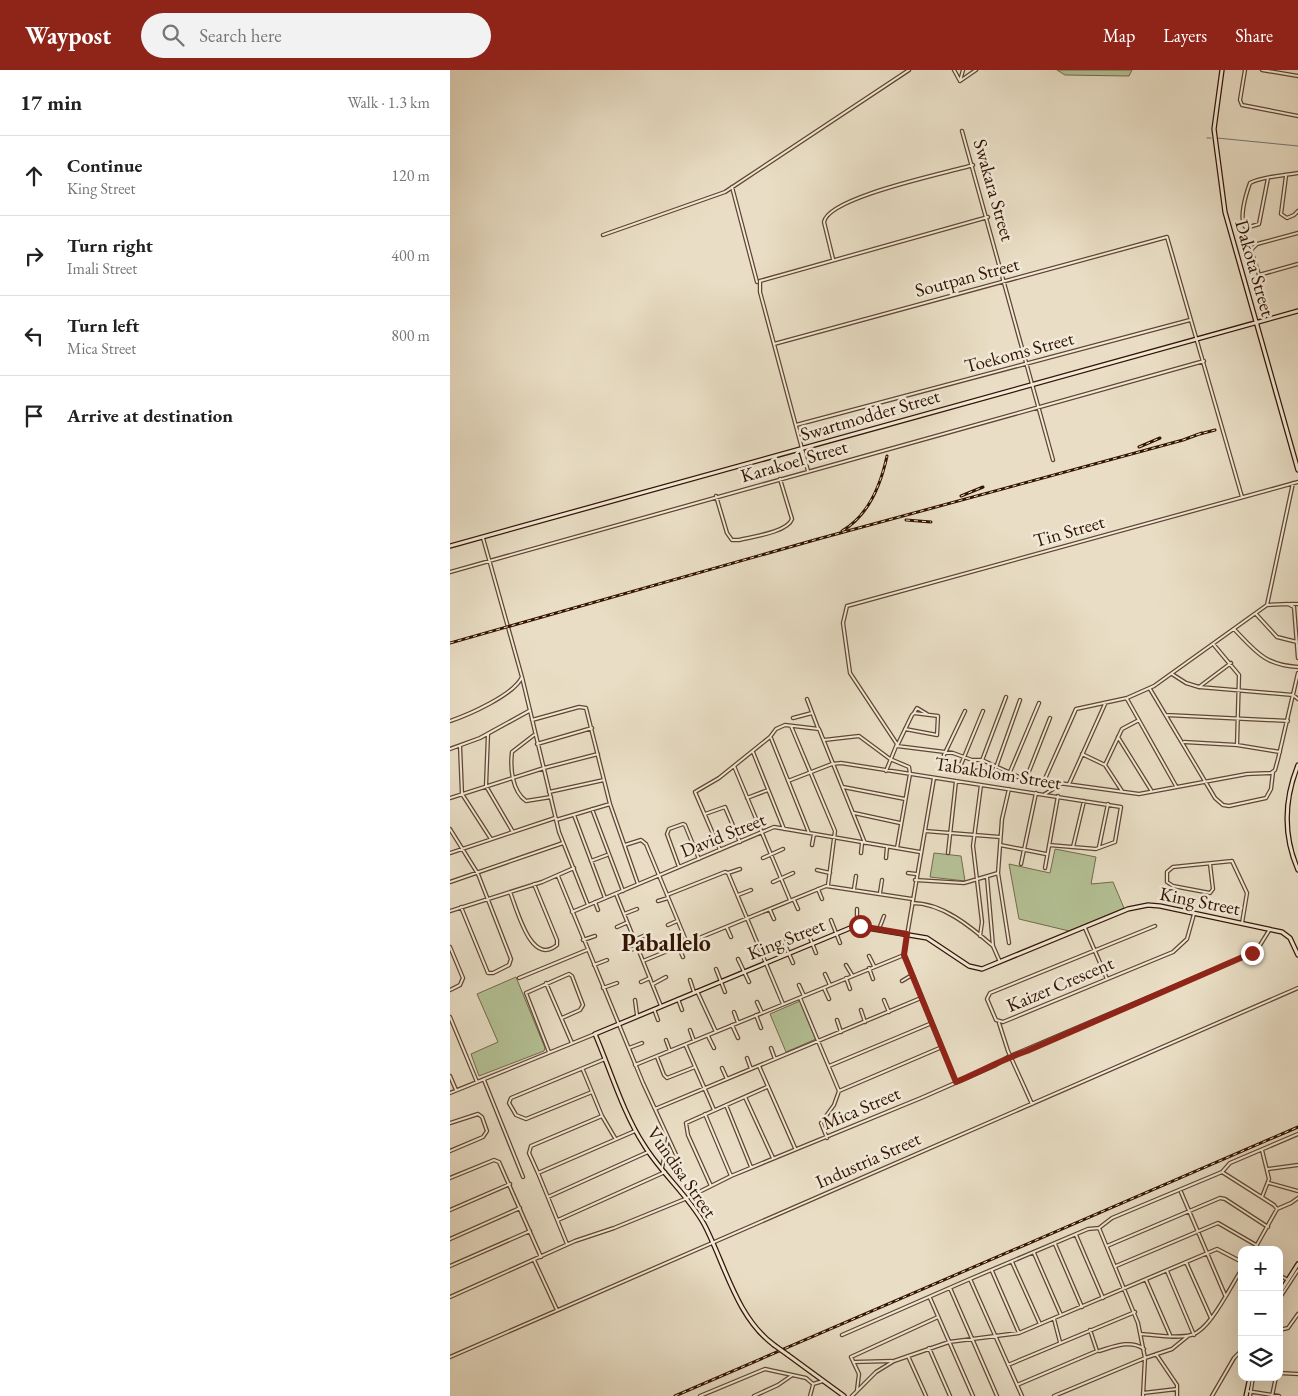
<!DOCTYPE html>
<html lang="en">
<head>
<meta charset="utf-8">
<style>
	:root { --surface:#fff; --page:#f2f2f2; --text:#222; --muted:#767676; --line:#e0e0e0; --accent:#8f2418 }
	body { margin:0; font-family:"EB Garamond",serif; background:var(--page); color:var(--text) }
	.controls { position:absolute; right:15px; bottom:15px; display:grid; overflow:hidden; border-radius:10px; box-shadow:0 5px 20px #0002 }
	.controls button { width:45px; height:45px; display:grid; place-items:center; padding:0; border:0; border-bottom:1px solid var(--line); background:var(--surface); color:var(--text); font:25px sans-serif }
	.stop { position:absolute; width:15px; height:15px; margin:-11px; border:4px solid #8f2418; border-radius:50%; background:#fff }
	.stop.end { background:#8f2418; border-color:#fff; box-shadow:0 1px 5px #0008 }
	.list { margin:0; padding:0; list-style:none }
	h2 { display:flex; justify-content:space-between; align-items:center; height:65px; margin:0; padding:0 20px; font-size:21px }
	h2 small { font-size:16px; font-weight:400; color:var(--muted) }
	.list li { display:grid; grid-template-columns:32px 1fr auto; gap:15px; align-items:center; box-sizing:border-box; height:80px; padding:0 20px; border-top:1px solid var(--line) }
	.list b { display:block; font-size:19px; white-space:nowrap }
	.list p { margin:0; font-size:16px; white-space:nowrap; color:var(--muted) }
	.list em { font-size:16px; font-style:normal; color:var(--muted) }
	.icon { flex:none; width:28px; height:28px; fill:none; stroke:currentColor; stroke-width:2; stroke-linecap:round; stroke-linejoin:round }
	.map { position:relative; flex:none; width:848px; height:1326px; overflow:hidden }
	header { display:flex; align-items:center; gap:30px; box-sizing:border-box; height:70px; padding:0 25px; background:var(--accent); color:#fff }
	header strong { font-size:24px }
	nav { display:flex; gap:28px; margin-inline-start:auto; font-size:18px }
	.search { width:350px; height:45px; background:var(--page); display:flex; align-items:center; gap:12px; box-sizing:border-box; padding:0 18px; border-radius:28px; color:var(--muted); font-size:19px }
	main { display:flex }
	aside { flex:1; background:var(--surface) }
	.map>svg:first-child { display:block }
	.green { fill:#b4c296; stroke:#746a4c }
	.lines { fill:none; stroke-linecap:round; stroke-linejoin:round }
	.stream { stroke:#727772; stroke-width:1 }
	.street-casing { stroke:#604632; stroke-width:4.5 }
	.secondary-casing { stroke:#331301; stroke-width:5.5 }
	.street { stroke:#f1ead9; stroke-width:2 }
	.secondary { stroke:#f1ead9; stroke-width:3 }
	.rail-casing { stroke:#331301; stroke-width:3 }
	.rail { stroke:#f1ead9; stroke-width:1; stroke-dasharray:4; stroke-linecap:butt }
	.secondary-bridge-casing { stroke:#331301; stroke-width:5.5; stroke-linecap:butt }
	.secondary-bridge { stroke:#f1ead9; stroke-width:3 }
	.route { stroke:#8f2418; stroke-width:6 }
	.labels { text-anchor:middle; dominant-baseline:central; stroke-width:5; stroke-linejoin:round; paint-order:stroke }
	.street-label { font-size:19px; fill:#331301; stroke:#f1ead9 }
	.district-label { font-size:24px; font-weight:bold; fill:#331301; stroke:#f1ead9 }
</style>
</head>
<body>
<header>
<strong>Waypost</strong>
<div class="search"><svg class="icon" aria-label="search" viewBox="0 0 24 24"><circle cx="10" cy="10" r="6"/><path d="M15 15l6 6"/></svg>Search here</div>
<nav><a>Map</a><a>Layers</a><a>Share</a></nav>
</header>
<main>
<aside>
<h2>17 min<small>Walk · 1.3 km</small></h2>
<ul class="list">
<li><svg class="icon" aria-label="ahead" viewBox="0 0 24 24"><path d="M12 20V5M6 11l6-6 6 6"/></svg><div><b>Continue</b><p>King Street</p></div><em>120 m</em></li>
<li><svg class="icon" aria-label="right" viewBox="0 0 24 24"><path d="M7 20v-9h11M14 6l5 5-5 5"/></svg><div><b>Turn right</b><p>Imali Street</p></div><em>400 m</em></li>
<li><svg class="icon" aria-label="left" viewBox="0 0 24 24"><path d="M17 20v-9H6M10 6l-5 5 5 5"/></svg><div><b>Turn left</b><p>Mica Street</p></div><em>800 m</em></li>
<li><svg class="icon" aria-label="arrive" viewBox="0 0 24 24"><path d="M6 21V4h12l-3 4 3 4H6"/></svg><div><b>Arrive at destination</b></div></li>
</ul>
</aside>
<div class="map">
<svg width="848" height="1326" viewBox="0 0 848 1326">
	<rect width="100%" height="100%" fill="#e9dec5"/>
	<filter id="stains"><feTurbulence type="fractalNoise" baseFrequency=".004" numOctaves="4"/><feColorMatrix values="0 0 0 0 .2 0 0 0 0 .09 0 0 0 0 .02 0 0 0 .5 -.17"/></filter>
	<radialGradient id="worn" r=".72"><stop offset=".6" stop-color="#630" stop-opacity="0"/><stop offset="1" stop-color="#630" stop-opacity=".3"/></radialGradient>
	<!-- green -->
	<path class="green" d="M607 0H682L679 6 615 5Z
		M605 779 646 787 641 814 663 812 674 838 619 861 569 849 559 794 600 803Z
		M484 783 511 786 515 811 480 807Z
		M66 907 95 978 94 981 29 1006 21 984 48 972 27 924Z
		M350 931 366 969 336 982 320 944Z"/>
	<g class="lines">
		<!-- stream -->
		<path class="stream" d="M757 68H761
			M767 68 848 76"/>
		<defs>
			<path id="street" d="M504 0 510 11
				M795 0 790 30 792 35 848 46
				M812 0 848 6
				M510 11 526 0
				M510 11 513 0
				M512 61 603 390
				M836 106 831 144 837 148 844 145 848 141
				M818 108 809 154 796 158C788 150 796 124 800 113 813 106 833 106 848 103
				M282 117 307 212
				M848 163 807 174 801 180 809 205 848 194
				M153 165 275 122 459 0
				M383 189 374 152C378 127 497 103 523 95
				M324 274 717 167 792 427
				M346 355 740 250
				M358 401 310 222V211L538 147
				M266 426 277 463 282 470H289C301 467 338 462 342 449L330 409
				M0 502 754 291
				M840 534H848
				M817 535 843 413
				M806 544 827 567 847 572
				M784 559C806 582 815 595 848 597
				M764 575 789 605 787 675
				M848 588 844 537 838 534 817 535 704 616 677 628 626 639 594 711 689 724 797 704 821 703 825 700 828 689 848 603
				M722 604 736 613 749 617 843 625 848 629
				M72 607 109 762 138 835
				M749 617 781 593
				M700 619 765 728 773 735 779 736 816 728 821 719 823 702
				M357 629 368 658
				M677 629 726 716
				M515 641 494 685 493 690 495 694 567 707
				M464 643 467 638 477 644
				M716 645 838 651
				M343 648 362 643
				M82 650 129 637 136 638 160 734
				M0 651C18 645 64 625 72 607L33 468
				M341 656 385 761 378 815
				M455 659 487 665 488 646 464 643 462 645 447 676 503 683 522 690H532L569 707 594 711
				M38 664 36 716 63 762
				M84 665 62 682C60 698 62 721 76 731L101 727
				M668 667 701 720
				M321 668 359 763
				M374 670 409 666 440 689 459 697 460 704 447 778
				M734 672 787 675 830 682
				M87 674 142 658
				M10 676 12 724 41 769
				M0 679 30 668 79 641
				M303 682 334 759
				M632 684 655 695 672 721
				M655 695 672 659 689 650
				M284 696 340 830
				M510 697 533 641
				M436 701 447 674 400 603 393 553 397 536 848 412
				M528 701 556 627
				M560 702 589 633
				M544 703 570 630
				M484 708 454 883 506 1012
				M576 709 600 648
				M338 711 382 694 391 693 671 737 665 772 646 779 599 775
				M619 714 655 634
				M393 717 455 729
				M99 722 154 710
				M595 724 611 714
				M0 728 94 698 148 684
				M297 728 318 720
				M142 739 173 821
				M404 743 450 753
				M255 744 275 737 290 772
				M124 745 155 828
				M106 750 160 734 188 814
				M0 759 28 804 61 889 59 895 43 903H38L11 837
				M475 761 550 767
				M175 775 191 770 196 774 237 873
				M362 775 364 764
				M550 775 596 784
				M623 777 634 731
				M649 777 658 734
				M270 780 245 722 269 708 320 667 326 659 335 655 369 659 415 773
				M0 783 105 748
				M411 783 412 773
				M498 783 506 711
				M313 788 333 779
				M436 788 437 777
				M141 791 157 785
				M571 794 586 723
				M760 794 763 819 760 823 723 816 717 812V802L723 797 782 791 797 823 792 853
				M229 797 217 764 219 759 233 754 235 755 249 789
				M595 798 608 726
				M367 800 380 803
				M278 803 333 934
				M458 803 466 804
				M108 806 193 1013 228 1089
				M537 807 543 876 550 892
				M465 810 514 813 548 803
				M0 812 113 773
				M323 812 343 803
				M368 819 372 829
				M404 819 406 806
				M60 822C67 839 81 897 107 875V870L84 814
				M430 823 432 810
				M166 824 211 936
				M217 825 275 802 278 803 290 799
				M288 825 301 820
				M344 830 348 839
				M208 831 218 828
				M145 832 148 840
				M462 833C492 833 520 856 543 876
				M407 839V856
				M320 840 324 849
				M0 841 92 812 124 798
				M122 842 324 757 470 782
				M174 844 187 839
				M381 850 390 873
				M218 855 227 851
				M705 856 540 923 537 929 546 950 553 952 723 882 737 869 744 844
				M167 857 176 853
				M277 858 281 867
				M635 858 657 909
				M429 859 434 846
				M357 860 366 883
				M530 866 532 852 523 776 531 715
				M252 868 256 877
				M133 870 145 866
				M184 870 198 864
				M333 870 343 893
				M559 873 548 803 552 749 559 719
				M228 876 233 887
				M0 877 13 908 10 915 0 920
				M177 881 186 878
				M419 886 424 896
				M288 889 299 912
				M193 891 376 816 462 829
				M144 895 157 890
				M396 895 402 905
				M419 898 423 909
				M266 899 275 922
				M375 904 380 915
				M69 908 137 880
				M396 908 400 919
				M240 910 244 922
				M452 911 462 905
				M191 912 200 908
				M96 913 122 973
				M203 914 216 907
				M349 915 354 926
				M153 918 167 913
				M374 918 379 929
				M247 921 266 962
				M350 928 389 1021 384 1035 371 1053 377 1068
				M228 929 232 940
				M185 930 187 945
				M434 930 439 942
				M307 932 312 943
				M204 939 208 950
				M411 940 415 952
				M284 942 288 953
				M306 945 311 958
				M0 947 27 1012
				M387 950 391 962
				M549 953 558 981 582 1034
				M282 955 288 968
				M240 960 244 971
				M258 966 264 978
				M216 970 220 981
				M236 976 264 1040
				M179 978 192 973
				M321 978 325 989
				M99 982 76 923 119 904 122 906 133 935 130 940 112 948
				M207 987 214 1005 217 1008 245 997
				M297 988 301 999
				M185 995 454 885
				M309 996 345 1078
				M379 996 482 953
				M272 998 277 1009
				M133 1000 152 1046 165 1068
				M0 1006 6 1020
				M34 1010 73 1107
				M389 1021 492 977
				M142 1022 76 1049 66 1045 59 1033 61 1028 155 989
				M0 1023 145 964
				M295 1027 323 1088
				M276 1035 301 1097
				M205 1039 471 928
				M255 1044 281 1106
				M152 1046 81 1076 79 1083 88 1103 185 1061
				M0 1053 28 1044 32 1047 37 1061 33 1067 0 1081
				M812 1080 819 1109 812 1127
				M212 1098 218 1069
				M818 1099 848 1095
				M772 1102 780 1093 848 1064
				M88 1103 117 1174
				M0 1108 44 1090 49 1092 91 1187
				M819 1113 848 1121
				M261 1116 238 1065 236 1053 317 1017
				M731 1122 775 1225
				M98 1127 198 1082
				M0 1140 60 1114
				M108 1150 215 1102
				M649 1158 688 1253 695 1288 693 1326
				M626 1165 653 1228
				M0 1169 70 1138
				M605 1174 632 1237
				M657 1176 770 1128 775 1129 818 1157
				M804 1180 827 1139 841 1133 848 1128
				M584 1183 611 1245
				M84 1190 107 1240
				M562 1192 590 1254
				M736 1192 761 1248
				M0 1196 80 1161
				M666 1196 768 1153 806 1175
				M542 1201 569 1263
				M717 1201 744 1265
				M829 1205 838 1210
				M520 1209 638 1159 649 1158 662 1148 772 1102 824 1135 827 1139
				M696 1210 720 1265
				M500 1218 547 1326
				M0 1227 125 1171 164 1158 235 1129 281 1106 471 1028 544 996 558 987 793 887 807 880 820 859
				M480 1228 523 1326
				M829 1229 848 1200
				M604 1249 610 1272
				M829 1260 838 1258 848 1244
				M691 1264C707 1265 726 1269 741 1265 760 1261 781 1215 792 1199
				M392 1265 520 1209 572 1326
				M479 1278 500 1326
				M649 1281C663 1277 680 1269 694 1279
				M706 1284 727 1315V1326
				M458 1286 476 1326
				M0 1287 848 918
				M404 1292 442 1291
				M558 1295 685 1242
				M829 1303 848 1304
				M567 1315 647 1281 640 1260
				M407 1320 409 1304 401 1287 488 1247
				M797 1321 829 1326
				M693 1323 727 1319
				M250 1326 315 1299 356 1308 363 1314 373 1311
				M304 1326 328 1315 341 1306
				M360 1326 363 1315
				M402 1326 426 1302 444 1291 499 1272 569 1263 767 1179 792 1192
				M604 1326 695 1288 722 1279 738 1266
				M762 1326 784 1288 792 1280
				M800 1326 803 1307
				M822 1326 826 1307"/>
			<path id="secondary" d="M772 0 764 59 775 142 848 400
				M0 476 848 241
				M848 695C834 730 833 765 848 800
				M829 1224 848 1194
				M324 1275C286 1247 275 1194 254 1154 238 1125 211 1103 194 1075 173 1043 160 999 145 964L405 856 477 868 519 896 532 899 678 839 698 835 710 836 832 862 840 868 848 885
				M338 1285 394 1326
				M796 1326 800 1307"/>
		</defs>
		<!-- street casing -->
		<use href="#street" class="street-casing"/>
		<!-- secondary casing -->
		<use href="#secondary" class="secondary-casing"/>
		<!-- street -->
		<use href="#street" class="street"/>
		<!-- secondary -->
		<use href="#secondary" class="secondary"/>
		<defs>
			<path id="rail" d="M746 365 765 360
				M689 377 710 368
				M511 426 533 417
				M456 450 481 452
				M392 461C418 446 431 414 437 386
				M0 573 368 469 733 370 752 363
				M225 1326 848 1057"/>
		</defs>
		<!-- rail casing -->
		<use href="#rail" class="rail-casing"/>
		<!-- rail -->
		<use href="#rail" class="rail"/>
		<defs>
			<path id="secondary-bridge" d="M324 1275 338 1285"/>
		</defs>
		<!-- secondary-bridge casing -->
		<use href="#secondary-bridge" class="secondary-bridge-casing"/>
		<!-- secondary-bridge -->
		<use href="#secondary-bridge" class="secondary-bridge"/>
	</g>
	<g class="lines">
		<!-- route -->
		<path class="route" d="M410 856 457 864 454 885 506 1012C530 1002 553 989 577 981L802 883"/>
	</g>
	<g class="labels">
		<!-- street labels -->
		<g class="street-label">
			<text transform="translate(544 120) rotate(74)">Swakara Street</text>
			<text transform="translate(805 198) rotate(74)">Dakota Street</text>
			<text transform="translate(517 207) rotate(-15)">Soutpan Street</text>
			<text transform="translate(569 282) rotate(-15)">Toekoms Street</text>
			<text transform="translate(420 345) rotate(-16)">Swartmodder Street</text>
			<text transform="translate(344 391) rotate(-16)">Karakoel Street</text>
			<text transform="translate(619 461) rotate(-16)">Tin Street</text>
			<text transform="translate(548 703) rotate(9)">Tabakblom Street</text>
			<text transform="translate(273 765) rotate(-22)">David Street</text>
			<text transform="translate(750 831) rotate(11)">King Street</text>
			<text transform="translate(336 869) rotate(-22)">King Street</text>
			<text transform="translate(610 914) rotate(-23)">Kaizer Crescent</text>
			<text transform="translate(411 1038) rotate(-23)">Mica Street</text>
			<text transform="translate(418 1090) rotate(-24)">Industria Street</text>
			<text transform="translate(232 1102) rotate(55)">Vundisa Street</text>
		</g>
		<!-- district labels -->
		<g class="district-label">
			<text x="216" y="872">Paballelo</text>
		</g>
	</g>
	<rect width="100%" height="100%" filter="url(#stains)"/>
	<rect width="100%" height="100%" fill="url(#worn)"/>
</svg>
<div class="controls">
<button>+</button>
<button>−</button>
<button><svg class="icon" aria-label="layers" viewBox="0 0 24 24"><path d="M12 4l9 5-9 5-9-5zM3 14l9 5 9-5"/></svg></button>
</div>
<div class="stop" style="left:410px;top:856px"></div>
<div class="stop end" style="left:802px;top:883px"></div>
</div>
</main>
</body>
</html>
